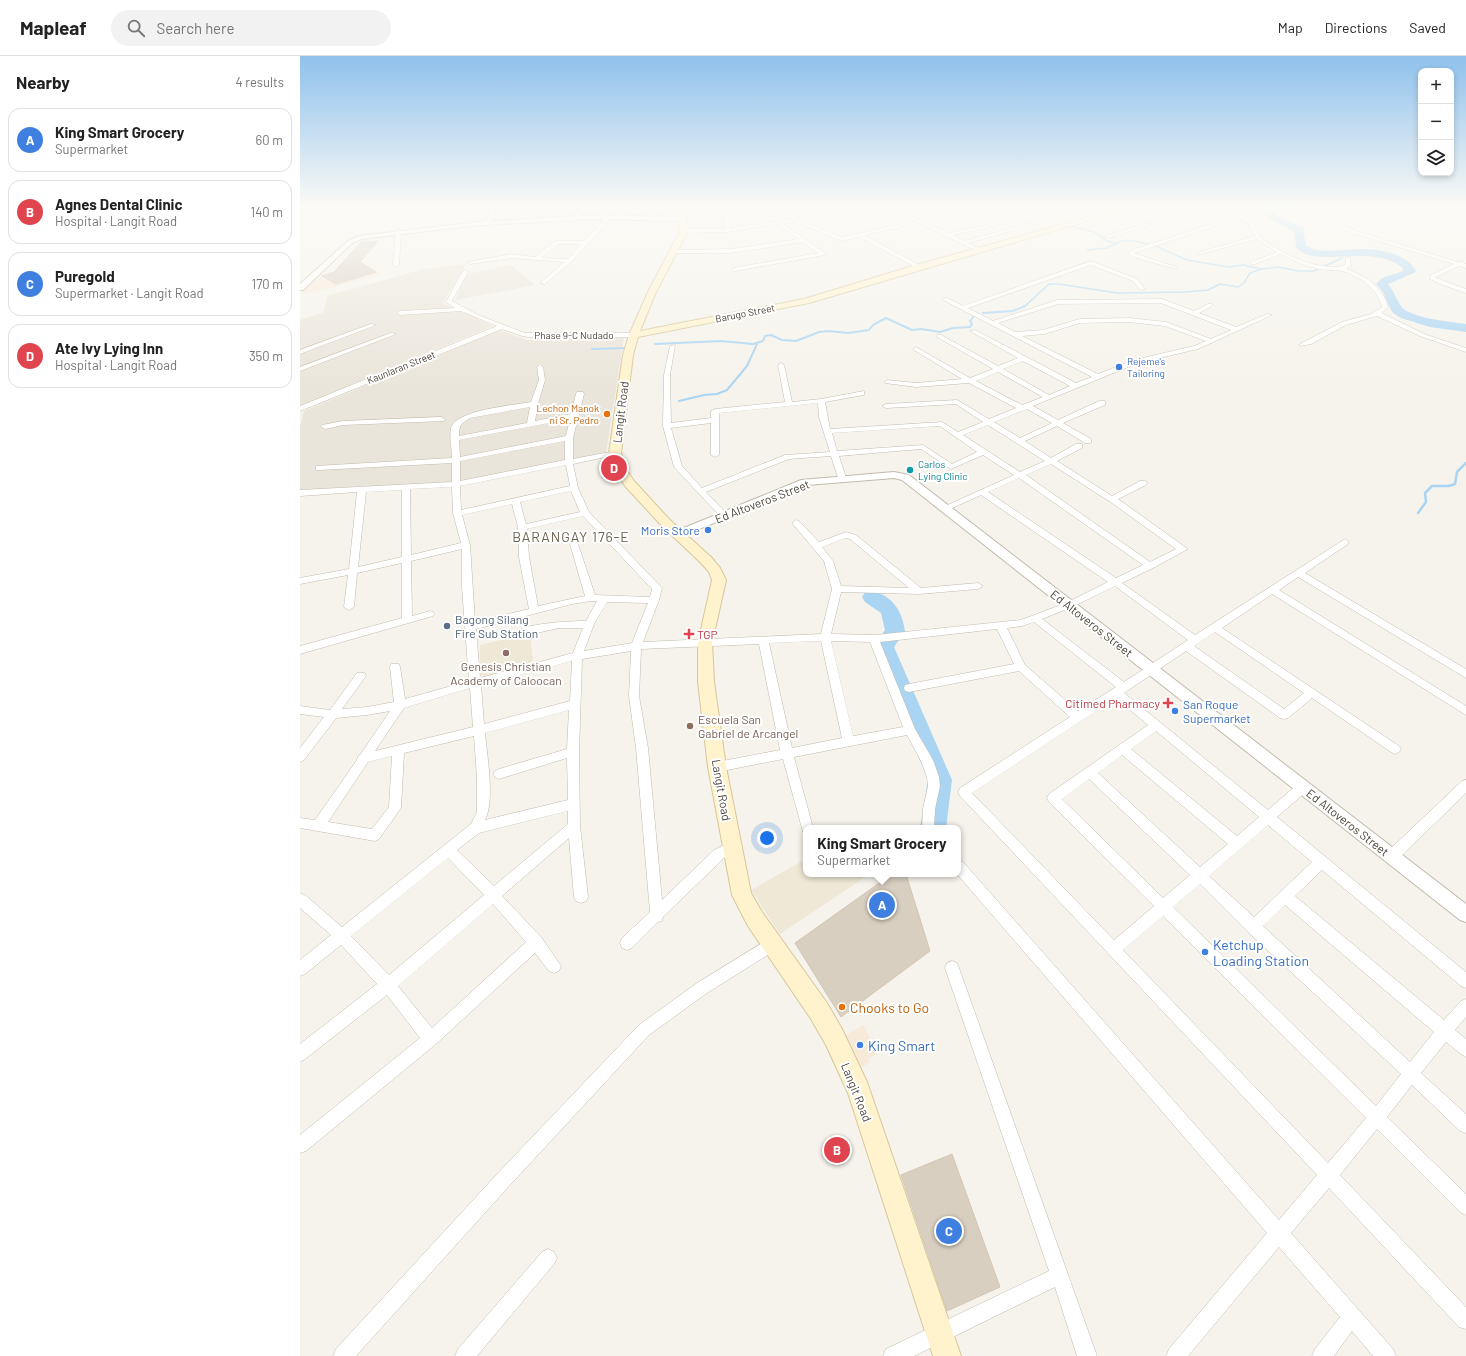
<!DOCTYPE html>
<html lang="en">
<head>
<meta charset="utf-8">
<style>
	:root { --surface:#fff; --page:#f2f2f2; --text:#222; --muted:#767676; --line:#e0e0e0; --accent:#fc3f1d }
	body { margin:0; font-family:Barlow,sans-serif; background:var(--page); color:var(--text) }
	.controls { position:absolute; right:12px; top:12px; display:grid; overflow:hidden; border-radius:8px; box-shadow:0 2px 6px #0003 }
	.controls button { width:36px; height:36px; display:grid; place-items:center; padding:0; border:0; border-bottom:1px solid var(--line); background:var(--surface); color:var(--text); font:20px sans-serif }
	.you { position:absolute; left:467px; top:782px; width:14px; height:14px; margin:-10px; border:3px solid #fff; border-radius:50%; background:#1a73e8; box-shadow:0 0 0 6px #1a73e833 }
	.badge { display:grid; place-items:center; width:26px; height:26px; border-radius:50%; background:var(--accent); color:#fff; font-size:13px; font-weight:700 }
	.pin { position:absolute; translate:-50% -50%; border:2px solid #fff; box-shadow:0 1px 4px #0006 }
	.popup { position:absolute; left:503px; top:769px; width:158px; height:52px; box-sizing:border-box; display:grid; place-content:center; border-radius:8px; background:var(--surface); filter:drop-shadow(0 1px 3px #0005); font-size:13px; white-space:nowrap; color:var(--muted) }
	.popup b { font-size:15px; color:var(--text) }
	.popup::after { content:''; position:absolute; left:50%; top:100%; margin-left:-8px; border:8px solid transparent; border-top-color:var(--surface) }
	.list { margin:0; padding:0; list-style:none }
	h2 { display:flex; justify-content:space-between; align-items:center; height:52px; margin:0; padding:0 16px; font-size:17px }
	h2 small { font-size:13px; font-weight:400; color:var(--muted) }
	.list li { display:grid; grid-template-columns:26px 1fr auto; gap:12px; align-items:center; box-sizing:border-box; height:64px; margin:0 8px 8px; padding:0 8px; border:1px solid var(--line); border-radius:12px }
	.list b { display:block; font-size:15px; white-space:nowrap }
	.list p { margin:0; font-size:13px; white-space:nowrap; color:var(--muted) }
	.list em { font-size:13px; font-style:normal; color:var(--muted) }
	.icon { flex:none; width:22px; height:22px; fill:none; stroke:currentColor; stroke-width:2; stroke-linecap:round; stroke-linejoin:round }
	.map { position:relative; flex:none; width:1166px; height:1300px; overflow:hidden }
	header { display:flex; align-items:center; gap:24px; box-sizing:border-box; height:56px; padding:0 20px; background:var(--surface); border-bottom:1px solid var(--line) }
	header strong { font-size:19px }
	nav { display:flex; gap:22px; margin-inline-start:auto; font-size:14px }
	.search { width:280px; height:36px; background:var(--page); display:flex; align-items:center; gap:10px; box-sizing:border-box; padding:0 14px; border-radius:22px; color:var(--muted); font-size:15px }
	main { display:flex }
	aside { flex:1; background:var(--surface) }
	.map>svg:first-child { display:block }
	.residential { fill:#eae5da }
	.commercial { fill:#f7ead8 }
	.education { fill:#efe8d6 }
	.lines { fill:none; stroke-linecap:round; stroke-linejoin:round }
	.stream-far2 { stroke:#a9d4f2; stroke-width:1.5 }
	.stream-far1 { stroke:#a9d4f2; stroke-width:2 }
	.stream { stroke:#a9d4f2; stroke-width:2.5 }
	.river { fill:#a9d4f2; fill-rule:evenodd }
	.building { fill:#d8cfc1; stroke:#d3c7b4 }
	.minor-casing { stroke:#c2bbae; stroke-width:1 }
	.tertiary-casing { stroke:#c2bbae; stroke-width:2 }
	.secondary-casing { stroke:#d6c79b; stroke-width:2 }
	.minor { fill:#fff; fill-rule:evenodd }
	.tertiary { fill:#fff; fill-rule:evenodd }
	.secondary { fill:#fff3cd; fill-rule:evenodd }
	.shop-dot { fill:#3f7fe0; stroke:#fff; stroke-width:1.5 }
	.food-dot { fill:#e8710a; stroke:#fff; stroke-width:1.5 }
	.culture-dot { fill:#0f9aa8; stroke:#fff; stroke-width:1.5 }
	.service-dot { fill:#5c6f8a; stroke:#fff; stroke-width:1.5 }
	.health-dot { fill:#e0444e; stroke:#fff; stroke-width:1.5 }
	.education-dot { fill:#8d6e63; stroke:#fff; stroke-width:1.5 }
	.labels { text-anchor:middle; dominant-baseline:central; stroke-width:4; stroke-linejoin:round; paint-order:stroke }
	.far-street-label { font-size:10px; fill:#4b4439; stroke:#fff }
	.far-shop-label { font-size:10px; fill:#366cbe; stroke:#fff; text-anchor:start }
	.far-food-label { font-size:10px; fill:#c56008; stroke:#fff; text-anchor:end }
	.far-culture-label { font-size:10px; fill:#0d838f; stroke:#fff; text-anchor:start }
	.street-label { font-size:12px; fill:#4b4439; stroke:#fff }
	.shop-label { font-size:12px; fill:#366cbe; stroke:#fff; text-anchor:end }
	.service-label { font-size:12px; fill:#4e5e75; stroke:#fff; text-anchor:start }
	.health-label { font-size:12px; fill:#be3a42; stroke:#fff; text-anchor:start }
	.education-label { font-size:12px; fill:#785e54; stroke:#fff }
	.quarter-label { font-size:14px; letter-spacing:1px; fill:#6e6250; stroke:#fff }
	.near-shop-label { font-size:14px; fill:#366cbe; stroke:#fff; text-anchor:start }
	.near-food-label { font-size:14px; fill:#c56008; stroke:#fff; text-anchor:start }
</style>
</head>
<body>
<header>
<strong>Mapleaf</strong>
<div class="search"><svg class="icon" aria-label="search" viewBox="0 0 24 24"><circle cx="10" cy="10" r="6"/><path d="M15 15l6 6"/></svg>Search here</div>
<nav><a>Map</a><a>Directions</a><a>Saved</a></nav>
</header>
<main>
<aside>
<h2>Nearby<small>4 results</small></h2>
<ul class="list">
<li><span class="badge" style="background:#3f7fe0">A</span><div><b>King Smart Grocery</b><p>Supermarket</p></div><em>60 m</em></li>
<li><span class="badge" style="background:#e0444e">B</span><div><b>Agnes Dental Clinic</b><p>Hospital · Langit Road</p></div><em>140 m</em></li>
<li><span class="badge" style="background:#3f7fe0">C</span><div><b>Puregold</b><p>Supermarket · Langit Road</p></div><em>170 m</em></li>
<li><span class="badge" style="background:#e0444e">D</span><div><b>Ate Ivy Lying Inn</b><p>Hospital · Langit Road</p></div><em>350 m</em></li>
</ul>
</aside>
<div class="map">
<svg width="1166" height="1300" viewBox="0 0 1166 1300">
	<rect width="100%" height="100%" fill="#f6f3ec"/>
	<!-- residential -->
	<path class="residential" d="M166 208 143 247 193 270 0 350V264L24 256 27 240 124 213Z
		M211 209 235 229 156 244 166 218Z
		M200 274 227 284 324 282 306 397 168 426 0 435V371L4 355Z"/>
	<!-- commercial -->
	<path class="commercial" d="M63 207 81 218 19 235 0 238 20 219Z
		M563 969 578 997 568 1003 570 1006 559 1013 542 982Z"/>
	<!-- education -->
	<path class="education" d="M230 577 233 606 186 620 180 619V589Z
		M506 803V818H570L480 878 451 834Z"/>
	<g class="lines">
		<!-- stream-far2 -->
		<path class="stream-far2" d="M774 171 794 176 807 185 816 187
			M787 194 807 192 821 185H834L856 190 887 204 929 211 944 209 960 213
			M724 251 749 228H759L817 237 886 236 908 234 920 228 938 231 944 227 950 217 962 213 978 211 998 215H1014L1042 202 1043 198"/>
		<!-- stream-far1 -->
		<path class="stream-far1" d="M683 257 713 255 725 250
			M355 288 421 285 453 288 463 285 465 280 471 279 482 284 496 285 519 276 528 275 548 277 569 274 573 269 586 262 612 274 621 273 640 276 653 272 670 271 672 268 670 265 674 260
			M292 293 327 292
			M379 345 404 339 417 338 427 334 447 310 457 288"/>
		<!-- stream -->
		<path class="stream" d="M1118 457 1126 446 1125 437 1132 430H1149L1155 428 1157 416 1166 407"/>
		<!-- river -->
		<path class="river" d="M976 151H988L976 159 1003 172 1006 190C1023 199 1042 193 1061 193 1079 193 1107 197 1116 215L1114 217 1088 228C1094 235 1096 243 1101 250 1109 262 1151 266 1166 268V276L1130 271 1101 262 1092 256 1083 236 1076 228 1082 222 1103 215V212C1073 186 1013 214 996 191L994 176 963 159Z
			M572 535C593 540 602 555 605 575L594 591 652 724 646 772H620L628 724 574 591 585 574 581 557 565 546 562 541 565 536Z"/>
	</g>
	<!-- building -->
	<path class="building" d="M78 185 60 206 76 216 36 228 22 220 34 216 61 186Z
		M592 818H606L630 895 541 961 495 887Z
		M652 1098 700 1231 647 1255 601 1119Z"/>
	<g class="lines">
		<defs>
			<path id="minor" d="M31 151H39L0 160V158Z
				M85 151H89L85 157H81Z
				M109 151H113L102 165H98V163Z
				M221 151H225L226 154 221 165 219 166 217 165 222 154Z
				M240 151H244L252 165H248Z
				M271 151H275L280 158V163H276V158Z
				M303 151H307L309 161 306 168 271 206 245 228 240 227 264 206 211 202 170 208 167 206 211 198 235 201 255 185H284L302 166 305 161ZM258 188H281L268 203 241 202Z
				M317 151H321L327 162H323Z
				M346 151H350L353 163 349 162Z
				M420 151H424L429 163 430 172 492 163 486 151H490L493 155 560 151H654L652 152H578L494 158 497 163 542 181 619 164 695 153 697 155 625 166 649 177 687 169 717 158 721 159 690 171 653 179 664 185 731 167 734 169 668 187 681 193 682 194 679 196 619 167 564 179 621 210V212L619 213 559 181 542 185 495 166 482 167 525 197V199L435 215 433 214V212L518 197 503 186 431 197H372L371 196 374 194 431 193 499 183 476 168 428 176 384 177 381 175 384 173H425V163Z
				M899 151H905L808 182 803 181Z
				M909 151C921 151 937 155 947 161 954 166 955 175 961 181 976 196 1024 218 1045 209L1046 202H1050L1051 210 1046 213C1065 220 1083 230 1088 251L1082 257 1124 278 1166 292V296L1120 280 1077 260 1046 269 1011 288 1000 290V288L1042 266 1071 258 1082 251C1078 233 1060 220 1042 215 1034 213 1024 215 1015 212 1003 209 992 204 981 198L955 208H951V206L977 196 957 183 897 199V197L955 180 947 166 940 162 834 197 876 211V213L833 201 828 197 832 194 936 160Z
				M1011 151H1015L1017 160 1059 176 1158 206 1164 205 1163 207 1166 208V212L1159 210 1136 221V222L1166 233V237L1140 228 1130 223 1131 219 1154 208 1055 178 1013 161Z
				M97 174 100 176C102 187 99 197 99 209L96 211 93 209C93 197 97 187 94 176Z
				M791 205 837 223 845 233 840 234 833 225 791 209 668 252 693 265 757 244 862 243 894 255 908 248H912V250L899 257 936 271 967 258 972 259 898 293 838 307 733 350 758 364 799 345H805V349L763 367 791 383V387H785L757 370 725 385 751 402 776 388H782V392L757 405 812 440 840 425H846L847 427 846 429 818 443 888 493 853 512 822 527 895 579 1045 483 1049 486 1048 488 1005 517 1166 613V622L998 521 979 534 1166 650V659L972 538 922 572 1099 690 1101 693 1099 696 1095 698 1091 696 1012 642 988 662 984 663 980 662 886 595 824 637 968 754 999 727 1003 726 1007 727 1009 731 1007 735 977 761 1166 916V932L1161 930 1022 814 995 840 1144 964 1161 945 1166 943V961L1155 974 1166 983V1001L1161 998 1146 986 1121 1017 1166 1058V1077L1160 1075 1112 1029 1087 1061 1166 1138V1159L1160 1156 1077 1073 1040 1119 1166 1251V1273L1159 1271 1029 1132 991 1177 1093 1293 1096 1300H1073L1052 1275 1034 1300H1012L1015 1293 1040 1261 979 1191 888 1300H866L869 1293 967 1177 657 818H658V804L663 806 979 1164 1017 1119 660 740 658 736 660 732 770 661 719 615 609 636 605 635 604 632 605 629 609 628 714 608 697 573 580 586 615 673 633 704 639 721 640 730 635 753 634 772H622L623 753 628 730 627 721 621 705 607 679 494 701 513 772H506V777L503 776 483 703 417 716 413 714 411 711 413 708 417 706 480 694 459 588 341 593 339 640 348 692 362 844 414 794 432 785 437 787 438 791 437 795 424 802 363 861 362 865 358 866 332 892 327 894 322 892 320 887 322 882 350 856 336 692 329 640 331 595 282 603 279 696 280 770 288 841 286 845 281 847 276 845 274 841 269 782 202 840 241 881 261 910 259 915 254 917 249 915 235 897 136 988 6 1095 0 1097V1079L120 982 87 939 5 1003 0 1006V988L77 928 41 889 5 918 0 920V904L31 879 0 852V837L5 839 42 871 171 768 177 756V722L174 680 104 697 101 752 79 783 75 785 0 772V762L15 764 57 704 58 700 60 699 90 655 67 659 36 662 4 704 0 706V692L24 661 0 658V650L30 654 57 617H65L66 620 42 653 67 651 94 646 90 611 91 608H99L100 611 105 643 169 625 162 531V493L111 505 112 560 130 555 133 556 135 558 133 560 0 598V590L102 562V507L57 517 54 551 49 554 44 551 48 519 0 528V522L49 513 57 436 0 440V434L152 426V407L19 414H16V410L152 402C152 392 149 381 151 372 155 354 215 349 231 346L239 324 237 311 240 309 243 311 245 324 238 348 235 365 271 358 276 338 277 336H283L284 338 273 382V403L315 395 319 397 315 399 273 408 278 432 289 456 362 532 359 544 343 586 521 578 532 533 524 505 492 467 496 464 499 465 519 486 546 476 556 479 621 532 678 527 683 530 678 533 619 538 541 536 531 578 575 579 721 564 766 547 808 526 681 439 648 454 645 455 641 452 714 419 683 399 651 413 621 393 539 400 546 422 542 424 538 422 531 400 489 403 406 436 428 459 427 461H421L374 411 363 370 364 319 370 290 375 289 370 319 371 367 411 362V355L415 353 485 346 478 309 481 307 484 309 492 346 521 343 564 335V339L525 346 530 373 642 366 658 376 683 366 656 348 586 352 582 350 586 348 657 344 689 363 716 352 669 327 616 331 585 327 584 326 587 324 616 327 662 323 614 294V292L616 291 670 322 693 313 637 281V279H641L698 310 718 302 670 275 675 274 776 327 792 321 643 244V242H647L663 250ZM861 247 931 274 911 283 866 266 829 262 780 263 743 274 715 276 698 267 758 248ZM829 266 865 270 906 285 894 290 834 304 798 318 722 280 744 278 780 267ZM723 305 770 330 749 339 703 313ZM698 316 743 341 722 349 676 325ZM518 347 519 361 530 396 485 399 402 432 382 410 371 372 411 367V399L415 401 419 399V357ZM230 351 227 367 159 380C159 369 161 367 170 362ZM727 353 752 367 720 382 694 366ZM270 363 266 380 160 401 159 384ZM688 369 745 405 720 416 663 379ZM640 370 677 396 652 408 623 389 537 395 532 377ZM265 385V404L160 425V405ZM751 408 809 445 876 493 850 506 726 419ZM266 409 270 430 161 454 160 430ZM719 422 843 509 816 522 688 436ZM152 431 153 457 161 487 111 499 110 433ZM102 434V501L58 511 66 436ZM271 435 280 456 226 468 220 446ZM212 448 218 471 219 501 229 553 175 566 170 489 162 459ZM283 460 352 533 350 541 295 539 278 488 274 485 270 488 285 540 238 550 229 501 227 473ZM546 482 550 483 609 532 541 530 533 505 522 491ZM815 530 888 584 824 626 742 563 772 551ZM291 545H297L286 565C274 565 224 567 218 576L223 580 259 572H283L273 597 180 622 176 573 272 548ZM307 546 348 547 332 587 284 595 294 568ZM734 566 816 631 778 655 725 609 707 572 722 570ZM915 576 1004 637 984 653 894 590ZM521 585 542 682 492 692 469 587ZM531 585 570 586 603 671 553 680ZM272 605 270 645 184 668 181 629ZM170 632 173 671 75 695 104 652ZM816 642 848 669 749 738 747 742 749 746 854 850 814 884 672 737ZM269 654 267 693 199 713 195 715 193 718 195 721 199 723 267 702 268 744 185 764C195 745 187 699 185 677ZM856 675 959 761 937 780 831 693ZM822 699 928 788 900 811 798 717ZM92 700 89 751 72 773 28 766 68 706ZM789 723 890 819 863 842 762 743ZM268 755V768L194 830 157 794 179 777ZM968 769 1012 806 954 861 909 820ZM148 802 184 839 89 919 51 880ZM900 828 948 876 1101 1018 1076 1050 873 851ZM193 848 226 886 132 972 98 930ZM985 849 1134 976 1110 1006 963 870ZM863 860 1066 1062 1028 1107 823 894Z
				M165 214 168 216 152 245 178 259 225 277H334L337 279 334 281 235 282 222 280 202 273 0 355V350L197 270 161 255 100 259 97 257 100 255 155 252 146 246 162 216Z
				M71 268 76 269 0 298V294Z
				M91 277 96 278 0 315V311Z
				M141 361 145 363 144 365 43 369 25 373 21 371 22 369 43 365Z
				M1166 724V737L1097 804 1092 806 1087 804 1086 800 1087 796 1162 725Z
				M472 881 477 883 479 888 477 893 407 937 349 979 210 1129 56 1300H33L36 1293 198 1117 339 969 397 927Z
				M652 905 657 907 659 912 797 1300H777L755 1231 614 1300H583L586 1293 749 1215 645 912 647 907Z
				M248 1193 254 1196 257 1202 254 1208 177 1300H155L158 1293 242 1196Z"/>
			<path id="tertiary" d="M189 151H195V158L192 165 297 159 383 161 386 163 383 165 297 163 169 170 62 183 52 187 3 234H0V228L48 185 59 180 186 165 189 158Z
				M594 416 609 419 1166 848V866L1160 864 602 424 594 422 507 429 382 480H374L372 478 374 476 501 424Z"/>
			<path id="secondary" d="M376 151H382L387 163 388 175 356 236 340 275 504 243 616 209 825 151H835L509 247 338 281 333 299 321 397 328 416 334 425 369 463 411 501 420 512 426 524 412 587 414 626 426 711 451 837 462 856 527 947 542 973 567 1026 661 1300H633L548 1037 526 989 511 963 448 870 432 839 408 711 398 626V587L412 524 409 516 401 507 361 469 325 430 316 416 309 397 323 299 329 279 348 236 380 175 379 163Z"/>
		</defs>
		<!-- minor casing -->
		<use href="#minor" class="minor-casing"/>
		<!-- tertiary casing -->
		<use href="#tertiary" class="tertiary-casing"/>
		<!-- secondary casing -->
		<use href="#secondary" class="secondary-casing"/>
		<!-- minor -->
		<use href="#minor" class="minor"/>
		<!-- tertiary -->
		<use href="#tertiary" class="tertiary"/>
		<!-- secondary -->
		<use href="#secondary" class="secondary"/>
	</g>
	<!-- sky -->
	<linearGradient id="sky" x2="0" y2="1"><stop stop-color="#8fc1ec"/><stop offset="0.45" stop-color="#fbfaf6"/><stop offset="1" stop-color="#fbfaf6" stop-opacity="0"/></linearGradient>
	<rect width="1166" height="333" fill="url(#sky)"/>
	<!-- markers -->
	<g class="shop-dot">
		<circle cx="819" cy="311" r="4"/>
		<circle cx="408" cy="474" r="4"/>
		<circle cx="875" cy="655" r="4"/>
		<circle cx="905" cy="896" r="4"/>
		<circle cx="560" cy="989" r="4"/>
	</g>
	<g class="food-dot">
		<circle cx="307" cy="358" r="4"/>
		<circle cx="542" cy="951" r="4"/>
	</g>
	<circle class="culture-dot" cx="610" cy="414" r="4"/>
	<circle class="service-dot" cx="147" cy="570" r="4"/>
	<g class="health-dot">
		<path d="M387 572h4v4h4v4h-4v4h-4v-4h-4v-4h4z"/>
		<path d="M866 641h4v4h4v4h-4v4h-4v-4h-4v-4h4z"/>
	</g>
	<g class="education-dot">
		<circle cx="206" cy="597" r="4"/>
		<circle cx="390" cy="670" r="4"/>
	</g>
	<g class="labels">
		<!-- far-street labels -->
		<g class="far-street-label">
			<text transform="translate(445 257) rotate(-11)">Barugo Street</text>
			<text x="274" y="279">Phase 9-C Nudado</text>
			<text transform="translate(101 311) rotate(-22)">Kaunlaran Street</text>
		</g>
		<!-- far-shop labels -->
		<g class="far-shop-label">
			<text x="827" y="305">Rejeme's<tspan x="827" dy="12">Tailoring</tspan></text>
		</g>
		<!-- far-food labels -->
		<g class="far-food-label">
			<text x="299" y="352">Lechon Manok<tspan x="299" dy="12">ni Sr. Pedro</tspan></text>
		</g>
		<!-- far-culture labels -->
		<g class="far-culture-label">
			<text x="618" y="408">Carlos<tspan x="618" dy="12">Lying Clinic</tspan></text>
		</g>
		<!-- street labels -->
		<g class="street-label">
			<text transform="translate(320 356) rotate(-83)">Langit Road</text>
			<text transform="translate(462 445) rotate(-21)">Ed Altoveros Street</text>
			<text transform="translate(792 567) rotate(38)">Ed Altoveros Street</text>
			<text transform="translate(422 734) rotate(80)">Langit Road</text>
			<text transform="translate(1048 766) rotate(38)">Ed Altoveros Street</text>
			<text transform="translate(557 1036) rotate(68)">Langit Road</text>
		</g>
		<!-- shop labels -->
		<g class="shop-label">
			<text x="400" y="474">Moris Store</text>
			<text x="883" y="648" text-anchor="start">San Roque<tspan x="883" dy="14">Supermarket</tspan></text>
		</g>
		<!-- service labels -->
		<g class="service-label">
			<text x="155" y="563">Bagong Silang<tspan x="155" dy="14">Fire Sub Station</tspan></text>
		</g>
		<!-- health labels -->
		<g class="health-label">
			<text x="397" y="578">TGP</text>
			<text x="860" y="647" text-anchor="end">Citimed Pharmacy</text>
		</g>
		<!-- education labels -->
		<g class="education-label">
			<text x="206" y="610">Genesis Christian<tspan x="206" dy="14">Academy of Caloocan</tspan></text>
			<text x="398" y="663" text-anchor="start">Escuela San<tspan x="398" dy="14">Gabriel de Arcangel</tspan></text>
		</g>
		<!-- quarter labels -->
		<g class="quarter-label">
			<text x="271" y="480">BARANGAY 176-E</text>
		</g>
		<!-- near-shop labels -->
		<g class="near-shop-label">
			<text x="913" y="888">Ketchup<tspan x="913" dy="16">Loading Station</tspan></text>
			<text x="568" y="989">King Smart</text>
		</g>
		<!-- near-food labels -->
		<g class="near-food-label">
			<text x="550" y="951">Chooks to Go</text>
		</g>
	</g>
</svg>
<div class="controls">
<button>+</button>
<button>−</button>
<button><svg class="icon" aria-label="layers" viewBox="0 0 24 24"><path d="M12 4l9 5-9 5-9-5zM3 14l9 5 9-5"/></svg></button>
</div>
<div class="you"></div>
<div class="pin badge" style="left:582px;top:849px;background:#3f7fe0">A</div>
<div class="popup"><b>King Smart Grocery</b>Supermarket</div>
<div class="pin badge" style="left:537px;top:1094px;background:#e0444e">B</div>
<div class="pin badge" style="left:649px;top:1175px;background:#3f7fe0">C</div>
<div class="pin badge" style="left:314px;top:412px;background:#e0444e">D</div>
</div>
</main>
</body>
</html>
